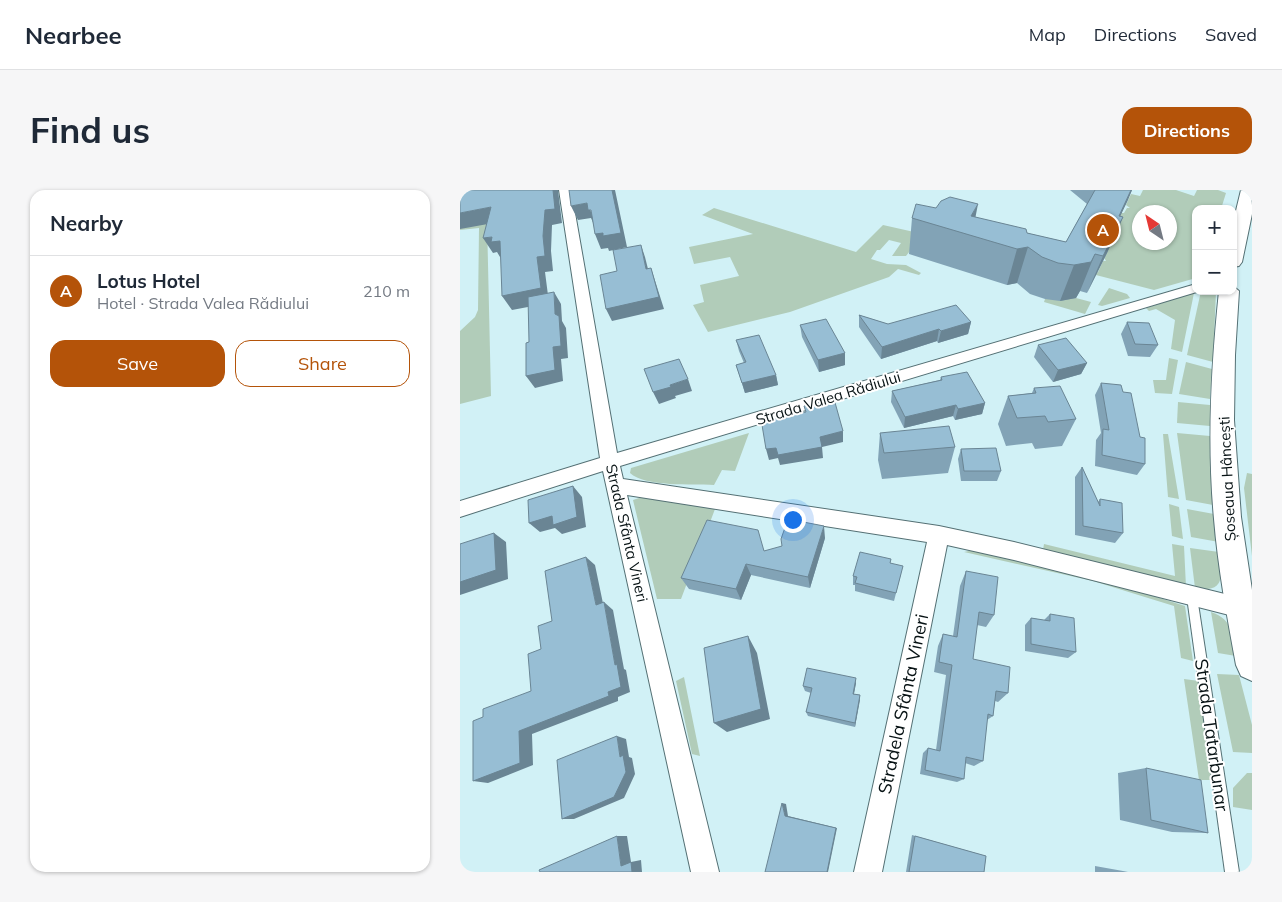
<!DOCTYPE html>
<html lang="en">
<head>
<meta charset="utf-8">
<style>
	:root { --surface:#fff; --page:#f6f6f7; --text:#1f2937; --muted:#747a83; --line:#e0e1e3; --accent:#b45309 }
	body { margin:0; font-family:Mulish,sans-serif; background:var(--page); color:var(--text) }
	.controls { position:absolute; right:15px; top:15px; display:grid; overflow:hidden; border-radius:10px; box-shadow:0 1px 4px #0004 }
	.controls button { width:45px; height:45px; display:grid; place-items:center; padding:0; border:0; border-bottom:1px solid var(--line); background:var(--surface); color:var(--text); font:25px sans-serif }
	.compass { position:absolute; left:672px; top:15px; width:45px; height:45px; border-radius:50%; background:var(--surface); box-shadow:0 1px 4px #0004; rotate:325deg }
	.you { position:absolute; left:332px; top:329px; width:18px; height:18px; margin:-12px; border:4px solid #fff; border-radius:50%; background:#1a73e8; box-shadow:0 0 0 8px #1a73e833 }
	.badge { display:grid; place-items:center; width:32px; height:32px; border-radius:50%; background:var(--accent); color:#fff; font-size:16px; font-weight:700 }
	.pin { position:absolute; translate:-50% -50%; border:2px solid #fff; box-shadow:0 1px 5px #0006 }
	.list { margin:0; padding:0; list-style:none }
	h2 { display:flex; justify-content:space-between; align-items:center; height:65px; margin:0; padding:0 20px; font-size:21px }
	h2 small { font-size:16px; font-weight:400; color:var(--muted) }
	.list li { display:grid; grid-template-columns:32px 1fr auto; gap:15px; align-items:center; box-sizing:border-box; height:70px; padding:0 20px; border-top:1px solid var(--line) }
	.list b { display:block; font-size:19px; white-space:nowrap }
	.list p { margin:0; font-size:16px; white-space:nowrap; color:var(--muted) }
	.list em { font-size:16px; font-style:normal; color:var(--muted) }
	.actions { display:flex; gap:10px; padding:15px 20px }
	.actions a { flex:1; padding:11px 0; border:1px solid var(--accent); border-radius:15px; text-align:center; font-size:18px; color:var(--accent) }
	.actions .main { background:var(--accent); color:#fff }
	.map { position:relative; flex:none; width:792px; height:682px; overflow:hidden; border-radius:15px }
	header { display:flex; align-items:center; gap:30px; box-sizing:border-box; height:70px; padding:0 25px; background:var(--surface); border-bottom:1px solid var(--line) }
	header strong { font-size:24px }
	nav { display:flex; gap:28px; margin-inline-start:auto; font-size:18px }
	.intro { display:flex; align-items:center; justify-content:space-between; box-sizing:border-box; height:120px; padding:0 30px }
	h1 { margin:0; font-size:35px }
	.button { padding:12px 22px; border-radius:15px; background:var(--accent); color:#fff; font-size:18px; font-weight:700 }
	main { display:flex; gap:30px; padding:0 30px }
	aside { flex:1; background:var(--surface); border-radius:15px; box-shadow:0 1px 4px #0004 }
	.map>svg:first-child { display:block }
	.green { fill:#b1ccb9; fill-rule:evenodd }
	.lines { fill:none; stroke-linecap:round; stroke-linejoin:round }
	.lane-casing { stroke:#547074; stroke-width:2 }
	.street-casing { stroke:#547074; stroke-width:2 }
	.secondary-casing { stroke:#547074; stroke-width:2 }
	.lane { fill:#fff; fill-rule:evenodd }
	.street { fill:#fff; fill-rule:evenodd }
	.secondary { fill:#fff; fill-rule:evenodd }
	.wall { fill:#82a3b6 }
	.shaded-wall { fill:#6a8594 }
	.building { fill:#97bed4; stroke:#6a8594 }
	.labels { text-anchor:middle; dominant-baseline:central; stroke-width:4; stroke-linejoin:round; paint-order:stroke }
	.street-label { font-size:15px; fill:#071214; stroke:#fff }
	.near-street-label { font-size:18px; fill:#071214; stroke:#fff }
</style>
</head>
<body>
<header>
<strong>Nearbee</strong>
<nav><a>Map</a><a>Directions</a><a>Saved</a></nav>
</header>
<div class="intro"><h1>Find us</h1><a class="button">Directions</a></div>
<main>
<aside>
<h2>Nearby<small></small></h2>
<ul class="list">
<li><span class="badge">A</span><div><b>Lotus Hotel</b><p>Hotel · Strada Valea Rădiului</p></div><em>210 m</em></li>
</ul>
<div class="actions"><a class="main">Save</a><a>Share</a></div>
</aside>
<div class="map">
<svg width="792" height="682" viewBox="0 0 792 682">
	<rect width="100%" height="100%" fill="#d1f1f6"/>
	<!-- green -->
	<path class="green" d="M683 0H716L734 6 737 0H758L766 3 761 19H736V88L694 100 632 84 638 82 643 71H646L643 66 659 23H664L667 18H670L666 15 671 4 680 6ZM679 22H709V52H679Z
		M254 18 396 62 423 35 463 44 446 66H432L441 53 429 50 420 60H417L411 69 427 74 446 75 461 83 459 85 438 79 429 87 330 122 248 142 233 115 244 112 240 95 279 86 270 67 234 74 229 57 293 44 242 25Z
		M27 30 31 206 0 214V141L15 127 18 120 19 38 0 40V35Z
		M649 98 667 104 670 108 642 116 638 115Z
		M741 101 756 102 753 172 727 165Z
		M734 103 722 162 711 159 715 130 696 119 689 121 686 118Z
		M616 108 631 112 625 124 584 112 585 109Z
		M709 168 718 170 712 204 695 203 693 190H706Z
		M726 172 752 179 750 209 719 204Z
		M718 212 750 215V236L717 233Z
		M289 243 275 281 262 280 254 295C233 294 185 297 170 283L171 278Z
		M717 243 750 246 756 304 753 315 726 310Z
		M703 244H708L719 309 708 307Z
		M787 283 792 284V366L784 298Z
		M182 307 255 319 221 409H197L173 310Z
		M709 314 719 317 723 349 712 346Z
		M727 319 754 324 759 352 731 347Z
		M584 354 715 386 712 354 724 356 726 397 583 360Z
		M730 358 759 362C762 385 766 404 735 398Z
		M513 360 637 388 725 416 733 471 721 468 714 416 633 391 504 362Z
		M751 422C774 430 772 445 776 466L758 463Z
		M757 484 779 485 792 535V563L773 562Z
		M224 487 240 566 232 564 216 491Z
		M724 489 739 491 752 590H739Z
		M787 583H792V620L773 617V598Z"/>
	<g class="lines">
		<defs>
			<path id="lane" d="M732 402 736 403 737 407 779 682H765L727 407 728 403Z"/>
			<path id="street" d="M99 0H111L157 263 736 94V101H740L160 276 163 289 479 336 554 352 781 408 789 411 792 418 789 425 781 428 554 370 487 355 422 682H394L467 352 167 305 259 682H231L143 281 0 327V311L140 268Z"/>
			<path id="secondary" d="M781 0H792V24L782 72 779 76 773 77V33Z
				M773 96 779 101 775 165 774 230 781 327 792 400V491L781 486 776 475C767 426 758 378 754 329 747 253 751 177 759 101H773Z"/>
		</defs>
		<!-- lane casing -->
		<use href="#lane" class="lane-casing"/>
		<!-- street casing -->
		<use href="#street" class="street-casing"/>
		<!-- secondary casing -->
		<use href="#secondary" class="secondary-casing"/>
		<!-- lane -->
		<use href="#lane" class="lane"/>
		<!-- street -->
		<use href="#street" class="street"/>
		<!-- secondary -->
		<use href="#secondary" class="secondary"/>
	</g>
	<!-- wall -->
	<path class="wall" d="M610 0H672L660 26 663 27 647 63 627 103 620 101 616 108 600 111 585 109 570 104 557 93 547 95 449 64 452 28 515 27 567 43 606 52 627 14Z
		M399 125 428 134 511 132 508 144 478 153 477 151 421 169 399 137Z
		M667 132 698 155 690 167 668 166 661 144Z
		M340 135 385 163V175L359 182 342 147Z
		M276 150 316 185 318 195 285 203 276 175 284 173 279 161Z
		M578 155 627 173 621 184 593 192 574 167Z
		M481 187 525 213 522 224 495 230 493 226 444 238 431 212 432 201 480 190Z
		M641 193 663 202 685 274 677 285 635 276 636 250 641 243 635 205Z
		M574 198 616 229 602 256 575 259 572 253 546 256 538 234 548 206 572 203Z
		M420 243 495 257 488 283 422 289 418 270Z
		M501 259 541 281 537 291H501L498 269Z
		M622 277 638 312 640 309 663 343 655 353 615 345V287Z
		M365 348 350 398 291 385 281 410 229 399 221 388 305 361Z
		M431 369 430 373 441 384 434 411 395 401V395H393V386Z
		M506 381 534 425 526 437 517 435 513 469 548 503 538 512 535 511 533 526 527 530 523 571 514 576 505 573 504 589 497 592 460 584 463 563 468 558 476 560 486 485 474 482 478 456 483 444 493 446 500 396Z
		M590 424 616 462 608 468 565 461V435L571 428 584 430Z
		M396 493 394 504 400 505 395 537 348 526 346 522 351 503 345 501 343 496Z
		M686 578 748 643 712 642 660 630 658 583Z
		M452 645 526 666 524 682H446Z
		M635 676 663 681 668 682H635Z"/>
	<!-- shaded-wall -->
	<path class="shaded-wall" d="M93 0H98L102 33 92 35 91 61 93 81 85 82 89 113 52 120 42 106 77 67 85 20Z
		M152 0H155L167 57 149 61 148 58 141 59 135 44Z
		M671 0H672L668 10 643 62Z
		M127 13 137 35H134L131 28 118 30 111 16Z
		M518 14 512 45 511 26Z
		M31 17 39 32 0 39V23Z
		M663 27 647 63 627 103 643 66Z
		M32 47 40 51 49 65 40 67 37 62 33 63 23 48Z
		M181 55 185 67 191 91 186 79Z
		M568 57 557 93 547 95 557 59Z
		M635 64 620 101 616 108 600 111 614 75Z
		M191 78 204 119 152 131 146 119Z
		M94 102 101 114 102 131 106 138 108 168 101 169 103 191 75 198 66 186 93 157 95 124Z
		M511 132 508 144 478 153 481 141Z
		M479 139 477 151 421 169 422 157Z
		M385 163V175L359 182 358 170Z
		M627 173 621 184 593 192 598 180Z
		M316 185 318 195 285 203 282 193Z
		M228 189 232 201 215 206 216 208 199 214 193 202 210 195Z
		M525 213 522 224 495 230 498 219Z
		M496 215 493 226 444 238 445 227Z
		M383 241V252L362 257 363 268 320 275 318 268 309 270 306 259Z
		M113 296 122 307 126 337 102 344 95 338 80 342 69 333Z
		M364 336 365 348 350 398 348 387Z
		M34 343 46 352 48 389 0 405V392Z
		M126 367 135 375 145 423 136 415Z
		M286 374 291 385 281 410 276 399Z
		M144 412 153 420 164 479 166 480 170 502 158 507V511L72 544 73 575 28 593 13 591 59 541 148 502 155 475Z
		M288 446 297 463 310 529 267 542 254 533Z
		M396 488V493L393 508V504Z
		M400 505V510L395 537V533Z
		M157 546 166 549 169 567 172 568 175 584 164 608 114 629H102L160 567Z
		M322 613 326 614 328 626 377 638 368 682H367L325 626Z
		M157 646H167L171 672 181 670 182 682H172L161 676Z"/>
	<!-- building -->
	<path class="building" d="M0 0H93L95 19 85 20 83 46 85 66 77 67 81 98 42 106 40 51 31 52 32 47 23 48 31 17 0 23Z
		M109 0H152L161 43 143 46V43L135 44 131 20H128L127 13 111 16Z
		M635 0H671L659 26 663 27 643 66 635 64 631 72 614 75 598 73 582 67 568 57 557 59 452 28 456 14 476 18 481 11 490 7 518 14 511 26 566 39 567 43 606 52Z
		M181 55 186 79 191 78 199 107 146 119 140 85 157 81 153 60Z
		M94 102 95 124 99 126 101 156 93 157 95 180 66 186V153L69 152 68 107Z
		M496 115 511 132 481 141 479 139 422 157 399 125 428 134Z
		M366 129 385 163 358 170 340 135Z
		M667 132 689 133 698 155 675 154Z
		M299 145 316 185 282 193 276 175 286 172 276 150Z
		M606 148 627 173 598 180 578 155Z
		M219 169 228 189 210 195 211 197 193 202 184 179Z
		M507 182 525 213 498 219 496 215 445 227 432 201 482 190 481 187Z
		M641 193 661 195 663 202 671 203 680 247 685 248V274L642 265 643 239 649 240Z
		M600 196 616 229 588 232 585 226 557 228 548 206 576 203 574 198Z
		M374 209 383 241 360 247 362 257 318 265 316 258 306 259 301 229 346 222 344 216Z
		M489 236 495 257 424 263 420 243Z
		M536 258 541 281H504L501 259Z
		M622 277 640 316V309L662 313 663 343 623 336Z
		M113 296 117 327 93 335 92 326 69 333 68 310Z
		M328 329 364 336 348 387 286 374 276 399 221 388 247 330 298 340 304 361 322 356 321 349Z
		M34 343 36 380 0 392V354Z
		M400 362 431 369 430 373 443 376 436 403 395 393 397 387 393 386Z
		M126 367 136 415 144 412 155 475 157 474 161 497 148 502 149 506 59 541 60 573 13 591V531L23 527V519L71 501 68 464 81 459 78 436 92 431 85 381Z
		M506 381 538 387 534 425 519 422 513 469 550 477 548 503 536 501 533 526 528 524 523 571 506 567 504 589 465 580 468 558 480 561 492 475 479 472 483 444 497 447Z
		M590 424 614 428 616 462 571 454V428L590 431Z
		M288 446 301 519 254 533 244 458Z
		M347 478 396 488 393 504 400 505 395 533 346 522 352 498 343 496Z
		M157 546 160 567 163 565 166 582 154 607 102 629 97 570Z
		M686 578 741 590 748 643 691 630Z
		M322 613 325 626 376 638 367 682H305Z
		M157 646 161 676 171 672 172 682H80L79 680Z
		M455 646 526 666 524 682H449Z"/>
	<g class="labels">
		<!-- street labels -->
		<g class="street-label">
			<text transform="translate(368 208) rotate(-17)">Strada Valea Rădiului</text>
			<text transform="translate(767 289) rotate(-93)">Șoseaua Hâncești</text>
			<text transform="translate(167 343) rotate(77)">Strada Sfânta Vineri</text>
		</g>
		<!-- near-street labels -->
		<g class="near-street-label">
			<text transform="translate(443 514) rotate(-78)">Stradela Sfânta Vineri</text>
			<text transform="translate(752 545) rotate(82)">Strada Tatarbunar</text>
		</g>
	</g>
</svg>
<div class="controls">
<button>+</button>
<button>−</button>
</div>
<svg class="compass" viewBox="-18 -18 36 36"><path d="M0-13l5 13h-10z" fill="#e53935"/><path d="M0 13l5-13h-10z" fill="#747a83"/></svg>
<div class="you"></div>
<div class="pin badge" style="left:643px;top:40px">A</div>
</div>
</main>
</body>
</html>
